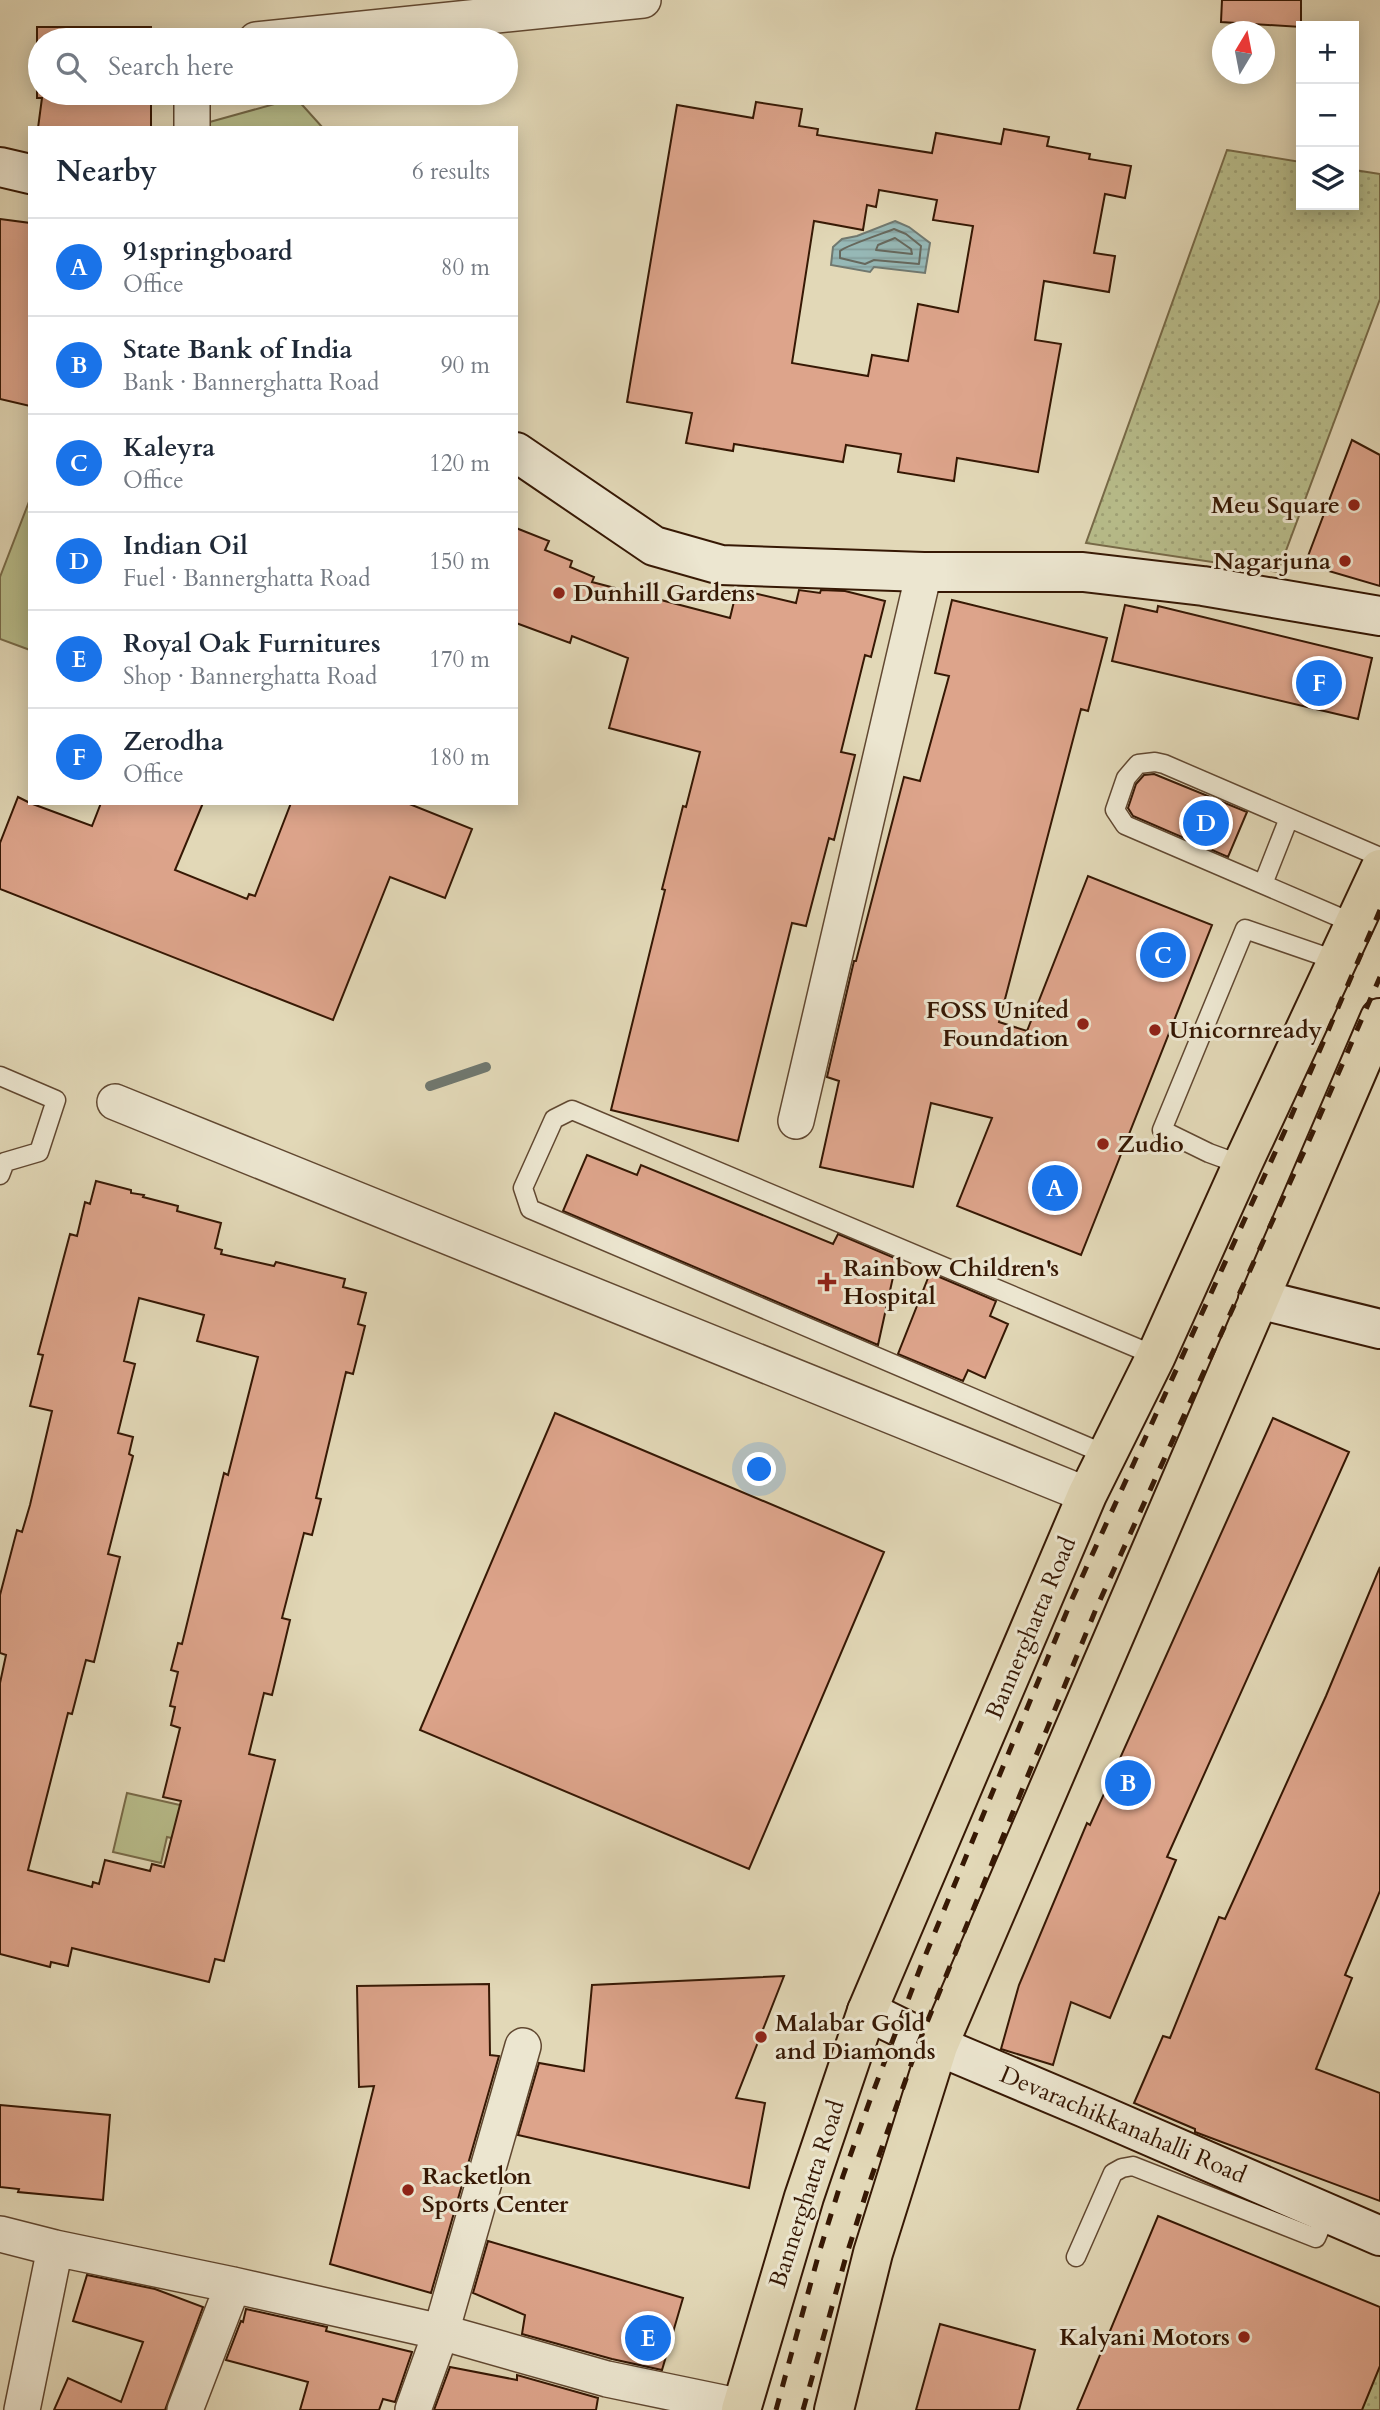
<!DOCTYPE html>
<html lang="en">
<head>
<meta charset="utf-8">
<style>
	:root { --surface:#fff; --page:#f2f2f3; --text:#1f2937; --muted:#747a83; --line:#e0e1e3; --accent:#1a73e8 }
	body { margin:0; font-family:Cardo,serif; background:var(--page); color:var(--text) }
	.controls { position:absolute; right:21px; top:21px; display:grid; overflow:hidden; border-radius:0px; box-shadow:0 4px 18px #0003 }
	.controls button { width:63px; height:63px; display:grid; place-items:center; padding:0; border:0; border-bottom:2px solid var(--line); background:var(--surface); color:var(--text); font:35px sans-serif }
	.compass { position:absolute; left:1212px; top:21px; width:63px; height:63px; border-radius:50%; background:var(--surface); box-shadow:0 4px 18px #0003; rotate:10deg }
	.you { position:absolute; left:760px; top:1470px; width:24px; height:24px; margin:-18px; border:5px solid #fff; border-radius:50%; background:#1a73e8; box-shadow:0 0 0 10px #1a73e833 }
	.badge { display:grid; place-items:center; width:46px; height:46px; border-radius:50%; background:var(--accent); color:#fff; font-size:23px; font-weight:700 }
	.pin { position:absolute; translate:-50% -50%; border:4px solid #fff; box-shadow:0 2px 7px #0006 }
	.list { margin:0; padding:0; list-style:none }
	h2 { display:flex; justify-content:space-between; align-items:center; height:91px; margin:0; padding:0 28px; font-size:30px }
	h2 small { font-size:23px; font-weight:400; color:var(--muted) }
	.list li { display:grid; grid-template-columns:46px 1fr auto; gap:21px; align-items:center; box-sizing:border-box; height:98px; padding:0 28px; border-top:2px solid var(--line) }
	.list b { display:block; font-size:26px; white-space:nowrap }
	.list p { margin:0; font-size:23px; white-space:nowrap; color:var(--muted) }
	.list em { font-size:23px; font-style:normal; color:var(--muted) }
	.icon { flex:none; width:38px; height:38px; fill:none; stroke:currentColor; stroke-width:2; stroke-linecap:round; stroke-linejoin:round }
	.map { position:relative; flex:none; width:1380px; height:2410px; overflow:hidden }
	.search { position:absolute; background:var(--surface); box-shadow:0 4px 18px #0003; left:28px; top:28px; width:490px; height:77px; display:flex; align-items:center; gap:18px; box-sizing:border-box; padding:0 24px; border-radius:38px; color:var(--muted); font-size:26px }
	.panel { position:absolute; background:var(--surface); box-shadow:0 4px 18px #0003; left:28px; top:126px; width:490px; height:679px; border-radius:0px }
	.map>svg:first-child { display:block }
	.grass { fill:url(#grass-dots); stroke:#776a48; stroke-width:2 }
	.green { fill:#b8bd8b; stroke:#776a48; stroke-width:2 }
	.water { fill:url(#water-rules); stroke:#70786f; stroke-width:2 }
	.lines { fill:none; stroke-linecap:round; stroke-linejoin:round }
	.shore { stroke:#66685d; stroke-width:2 }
	.stream { stroke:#70786f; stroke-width:10 }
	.building { fill:#dda48b; stroke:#361804; stroke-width:2; fill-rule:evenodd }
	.lane-casing { stroke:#614831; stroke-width:21 }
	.street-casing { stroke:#614831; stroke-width:38 }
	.secondary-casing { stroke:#361804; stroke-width:42 }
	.primary-casing { stroke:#361804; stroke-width:42 }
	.lane { stroke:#ece6d0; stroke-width:18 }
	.street { stroke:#ece6d0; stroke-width:35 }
	.secondary { stroke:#ece6d0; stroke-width:38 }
	.primary { stroke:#e2d8b7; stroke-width:38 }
	.rail { stroke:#361804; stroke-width:5; stroke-dasharray:12 12; stroke-linecap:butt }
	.poi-dot { fill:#8f2418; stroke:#ece6d0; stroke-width:2.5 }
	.labels { text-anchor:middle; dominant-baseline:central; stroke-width:6; stroke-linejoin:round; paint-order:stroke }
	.poi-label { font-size:24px; font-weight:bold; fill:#361804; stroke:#ece6d0; text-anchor:start }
	.street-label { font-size:24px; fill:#361804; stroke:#ece6d0 }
</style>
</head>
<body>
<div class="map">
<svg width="1380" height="2410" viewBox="0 0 1380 2410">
	<defs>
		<pattern id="grass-dots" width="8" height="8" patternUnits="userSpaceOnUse" patternTransform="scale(1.75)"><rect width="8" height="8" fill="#b8bd8b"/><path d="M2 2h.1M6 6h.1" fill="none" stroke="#9fa276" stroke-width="1.8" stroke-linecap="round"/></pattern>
		<pattern id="water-rules" width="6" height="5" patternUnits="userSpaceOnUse" patternTransform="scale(1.75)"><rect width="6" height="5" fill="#96b8b6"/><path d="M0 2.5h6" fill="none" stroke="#829d9b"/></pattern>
	</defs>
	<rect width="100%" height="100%" fill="#e2d8b7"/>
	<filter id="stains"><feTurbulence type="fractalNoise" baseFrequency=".00286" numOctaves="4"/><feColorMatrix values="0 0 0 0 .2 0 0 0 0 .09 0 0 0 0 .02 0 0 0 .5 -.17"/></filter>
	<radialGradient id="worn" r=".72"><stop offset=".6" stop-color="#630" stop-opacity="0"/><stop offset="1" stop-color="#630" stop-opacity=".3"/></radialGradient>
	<!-- grass -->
	<path class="grass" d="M1227 150 1301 162V205H1354V170L1380 174V299L1278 572 1086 543Z
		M1380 2342V2410H1353Z"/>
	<!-- green -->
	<path class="green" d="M296 98 323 128H206V123Z
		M30 499V650L0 639V577Z
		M127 1793 202 1810 193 1843 167 1837 161 1863 113 1852Z"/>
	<!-- water -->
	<path class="water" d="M895 221 909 227 930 243 925 273 874 267 870 272 831 265 833 247 842 239 857 236Z"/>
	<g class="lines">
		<!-- shore -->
		<path class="shore" d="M894 229 906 234 921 246 919 264 874 260 865 264 840 258V251C845 246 884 233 894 229Z
			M895 238 911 249 912 254 876 250 878 245Z"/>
		<!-- stream -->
		<path class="stream" d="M430 1086 486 1067"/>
	</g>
	<!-- building -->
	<path class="building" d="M1222 0H1301V27L1221 22Z
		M37 27H151V40H40V93H151V128H38L42 98H37Z
		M756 102 802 109 799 126 818 129 817 135 932 153 936 133 1001 144 1004 129 1049 137 1047 146 1090 154 1089 159 1131 166 1125 198 1105 194 1094 253 1115 256 1109 292 1044 281 1035 340 1061 344 1038 472 957 458 954 481 898 472 901 454 846 445 843 462 734 444 733 451 686 443 692 413 627 402 677 105 753 118ZM879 190 937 200 933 220 973 226 958 312 918 304 908 361 872 355 868 376 792 363 814 221 863 230 867 205 876 207Z
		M0 219 30 223V406L0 399Z
		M1352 440 1380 455V586L1305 564Z
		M516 528 549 541 545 550 572 561 570 567 594 577 592 582 730 618 737 589 796 603 799 590 820 593 821 590 845 591 885 601 871 657 865 655 841 752 855 755 834 840 829 838 806 926 792 923 738 1141 611 1110 665 890 662 889 683 806 686 807 700 752 609 728 628 658 572 636 570 643 516 623Z
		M952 600 1107 638 1088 711 1081 709 999 1022 1027 1031 1088 876 1212 925 1081 1255 957 1206 992 1118 931 1103 913 1187 820 1167 839 1081 827 1077 854 961H856L904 777 920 781 949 676 935 673Z
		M1125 605 1157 612 1158 606 1372 658 1358 719 1112 661Z
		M1154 774 1247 812 1228 857 1133 816 1128 808 1136 784 1144 775Z
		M18 797 30 803 92 826 101 803H203L175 870 247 899 249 894 255 896 291 803H407L472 829 445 898 390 877 333 1020 0 889V843Z
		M587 1155 637 1175 641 1165 833 1244 838 1234 897 1259 878 1345 563 1211Z
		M96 1181 131 1190V1193L144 1195 143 1197 178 1206 177 1211 221 1223 215 1248 222 1250 221 1254 274 1266 276 1262 345 1279 343 1287 366 1293 358 1324 365 1326 353 1374 346 1372 316 1498 321 1499 312 1535 304 1533 282 1618 290 1620 272 1695 264 1693 249 1754 275 1760 224 1961 215 1959 209 1982 72 1948 68 1966 51 1962 50 1967 0 1954V1683L6 1655 0 1653V1595L17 1530 22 1532 30 1505 52 1411 30 1406 43 1355 38 1354 70 1234 77 1236 85 1202 90 1204ZM139 1298 204 1315 197 1341 258 1357 228 1475 224 1473 182 1644 178 1643 171 1670 178 1672 170 1706 175 1707 171 1725 180 1728 163 1797 181 1801 164 1867 152 1864 150 1871 105 1860 99 1884 93 1882 92 1887 28 1870 68 1713 72 1714 86 1660 94 1662 120 1557 108 1554 133 1456 129 1454 133 1437 118 1433 135 1364 124 1361Z
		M930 1273 996 1301 990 1316 1008 1324 985 1378 968 1370 963 1381 898 1354Z
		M555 1413 884 1552 749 1869 420 1730Z
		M1273 1418 1349 1452 1167 1857 1176 1860 1110 2018 1071 2002 1053 2065 1001 2049 1019 1985 1087 1823 1090 1825Z
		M1380 1567V1891L1345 1975 1352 1978 1316 2069 1380 2093V2201L1195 2132V2129L1134 2103 1163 2036 1170 2038 1219 1917 1225 1919 1326 1696Z
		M784 1976 736 2098 765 2103 749 2188 518 2135 539 2063 584 2071 592 1985Z
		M489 1984 490 2055 499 2056 431 2293 330 2264 374 2086 359 2087 357 1986Z
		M0 2105 110 2115 103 2200 18 2192 19 2189 0 2187Z
		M1158 2216 1380 2307V2366L1362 2410H1077Z
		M488 2241 683 2298 662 2370 612 2359 522 2334 525 2315 473 2293Z
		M87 2275 155 2289 203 2307 165 2410H54L68 2378 121 2402 143 2342 73 2321Z
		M246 2309 327 2327 326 2331 412 2352 395 2402 383 2399 379 2410H300L308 2382 226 2360 241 2321 243 2322Z
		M940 2324 1035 2350 1019 2410H916Z
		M450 2367 517 2380V2375L598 2398 596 2410H434Z"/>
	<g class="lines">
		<defs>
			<path id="lane" d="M1263 884 1289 818
				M1355 924 1125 825 1115 810 1126 778 1138 764 1155 762 1164 764 1380 857
				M0 1076 56 1100 39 1152 5 1162 0 1175
				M1242 1165 1209 1153 1162 1130 1245 929 1338 961
				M1107 1455 530 1209 523 1188 554 1119 572 1110 1156 1356
				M1076 2257 1113 2173 1122 2168 1133 2166 1316 2238 1327 2213"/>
			<path id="street" d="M256 40 643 0
				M192 93V128
				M115 1102 1087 1495
				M796 1121 924 572
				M0 2234 55 2248 233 2285 441 2332 607 2379 742 2407
				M22 2410 55 2248
				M185 2410 233 2285
				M413 2410 441 2332 523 2046"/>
			<path id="secondary" d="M0 167 30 174
				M516 452 654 546 721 565 924 572H1083L1203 586 1380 616
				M1258 1299 1380 1329
				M867 2011 938 2046 1085 2108 1380 2236"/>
			<path id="primary" d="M741 2410 804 2197 867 2011 1087 1495 1156 1356 1242 1165 1380 869
				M834 2410 873 2253 938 2046 1380 1018"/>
		</defs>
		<!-- lane casing -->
		<use href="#lane" class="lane-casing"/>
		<!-- street casing -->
		<use href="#street" class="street-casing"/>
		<!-- secondary casing -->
		<use href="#secondary" class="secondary-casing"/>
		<!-- primary casing -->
		<use href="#primary" class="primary-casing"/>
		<!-- lane -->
		<use href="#lane" class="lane"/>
		<!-- street -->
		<use href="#street" class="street"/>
		<!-- secondary -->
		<use href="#secondary" class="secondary"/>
		<!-- primary -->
		<use href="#primary" class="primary"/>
		<!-- rail -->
		<path class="rail" d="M776 2410 819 2253 843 2176 870 2100 921 1966 1072 1599 1288 1124 1380 910
			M803 2410 845 2260 869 2184 919 2042 1096 1609 1312 1134 1380 977"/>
	</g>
	<!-- markers -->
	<g class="poi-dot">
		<circle cx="1354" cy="505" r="7"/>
		<circle cx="1345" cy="561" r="7"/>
		<circle cx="559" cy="593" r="7"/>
		<circle cx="1083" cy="1024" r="7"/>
		<circle cx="1155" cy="1030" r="7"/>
		<circle cx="1103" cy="1144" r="7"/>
		<path d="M823.5 1271.5h7v7h7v7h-7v7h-7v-7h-7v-7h7z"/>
		<circle cx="761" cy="2037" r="7"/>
		<circle cx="408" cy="2190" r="7"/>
		<circle cx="1244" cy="2337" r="7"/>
	</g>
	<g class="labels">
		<!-- poi labels -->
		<g class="poi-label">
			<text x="1340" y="505" text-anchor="end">Meu Square</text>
			<text x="1331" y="561" text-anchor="end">Nagarjuna</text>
			<text x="573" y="593">Dunhill Gardens</text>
			<text x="1069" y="1010" text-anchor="end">FOSS United<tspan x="1069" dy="28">Foundation</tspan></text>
			<text x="1169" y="1030">Unicornready</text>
			<text x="1117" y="1144">Zudio</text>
			<text x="843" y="1268">Rainbow Children's<tspan x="843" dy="28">Hospital</tspan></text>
			<text x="775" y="2023">Malabar Gold<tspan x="775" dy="28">and Diamonds</tspan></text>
			<text x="422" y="2176">Racketlon<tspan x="422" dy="28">Sports Center</tspan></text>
			<text x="1230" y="2337" text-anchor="end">Kalyani Motors</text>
		</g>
		<!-- street labels -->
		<g class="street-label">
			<text transform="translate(1031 1628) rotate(-67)">Bannerghatta Road</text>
			<text transform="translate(1123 2125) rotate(23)">Devarachikkanahalli Road</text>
			<text transform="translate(807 2194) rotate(-72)">Bannerghatta Road</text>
		</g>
	</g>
	<rect width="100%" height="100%" filter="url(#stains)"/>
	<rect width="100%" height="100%" fill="url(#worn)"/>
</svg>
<div class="controls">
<button>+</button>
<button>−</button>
<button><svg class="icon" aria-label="layers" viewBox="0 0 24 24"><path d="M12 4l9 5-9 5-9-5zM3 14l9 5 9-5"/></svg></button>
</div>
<svg class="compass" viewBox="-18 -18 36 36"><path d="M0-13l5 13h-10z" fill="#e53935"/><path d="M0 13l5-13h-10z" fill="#747a83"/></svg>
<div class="you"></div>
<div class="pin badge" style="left:1055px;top:1188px">A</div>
<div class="pin badge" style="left:1128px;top:1783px">B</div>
<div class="pin badge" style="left:1163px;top:955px">C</div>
<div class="pin badge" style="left:1206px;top:823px">D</div>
<div class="pin badge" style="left:648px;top:2338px">E</div>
<div class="pin badge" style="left:1319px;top:683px">F</div>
<div class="search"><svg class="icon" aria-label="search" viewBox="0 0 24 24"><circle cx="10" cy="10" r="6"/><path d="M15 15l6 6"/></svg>Search here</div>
<section class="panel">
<h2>Nearby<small>6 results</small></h2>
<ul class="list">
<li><span class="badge">A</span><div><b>91springboard</b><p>Office</p></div><em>80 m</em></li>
<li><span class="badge">B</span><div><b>State Bank of India</b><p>Bank · Bannerghatta Road</p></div><em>90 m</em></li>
<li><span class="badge">C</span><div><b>Kaleyra</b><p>Office</p></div><em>120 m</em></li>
<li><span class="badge">D</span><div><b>Indian Oil</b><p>Fuel · Bannerghatta Road</p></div><em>150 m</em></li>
<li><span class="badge">E</span><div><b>Royal Oak Furnitures</b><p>Shop · Bannerghatta Road</p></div><em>170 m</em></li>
<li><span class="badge">F</span><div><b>Zerodha</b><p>Office</p></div><em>180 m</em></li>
</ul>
</section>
</div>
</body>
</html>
